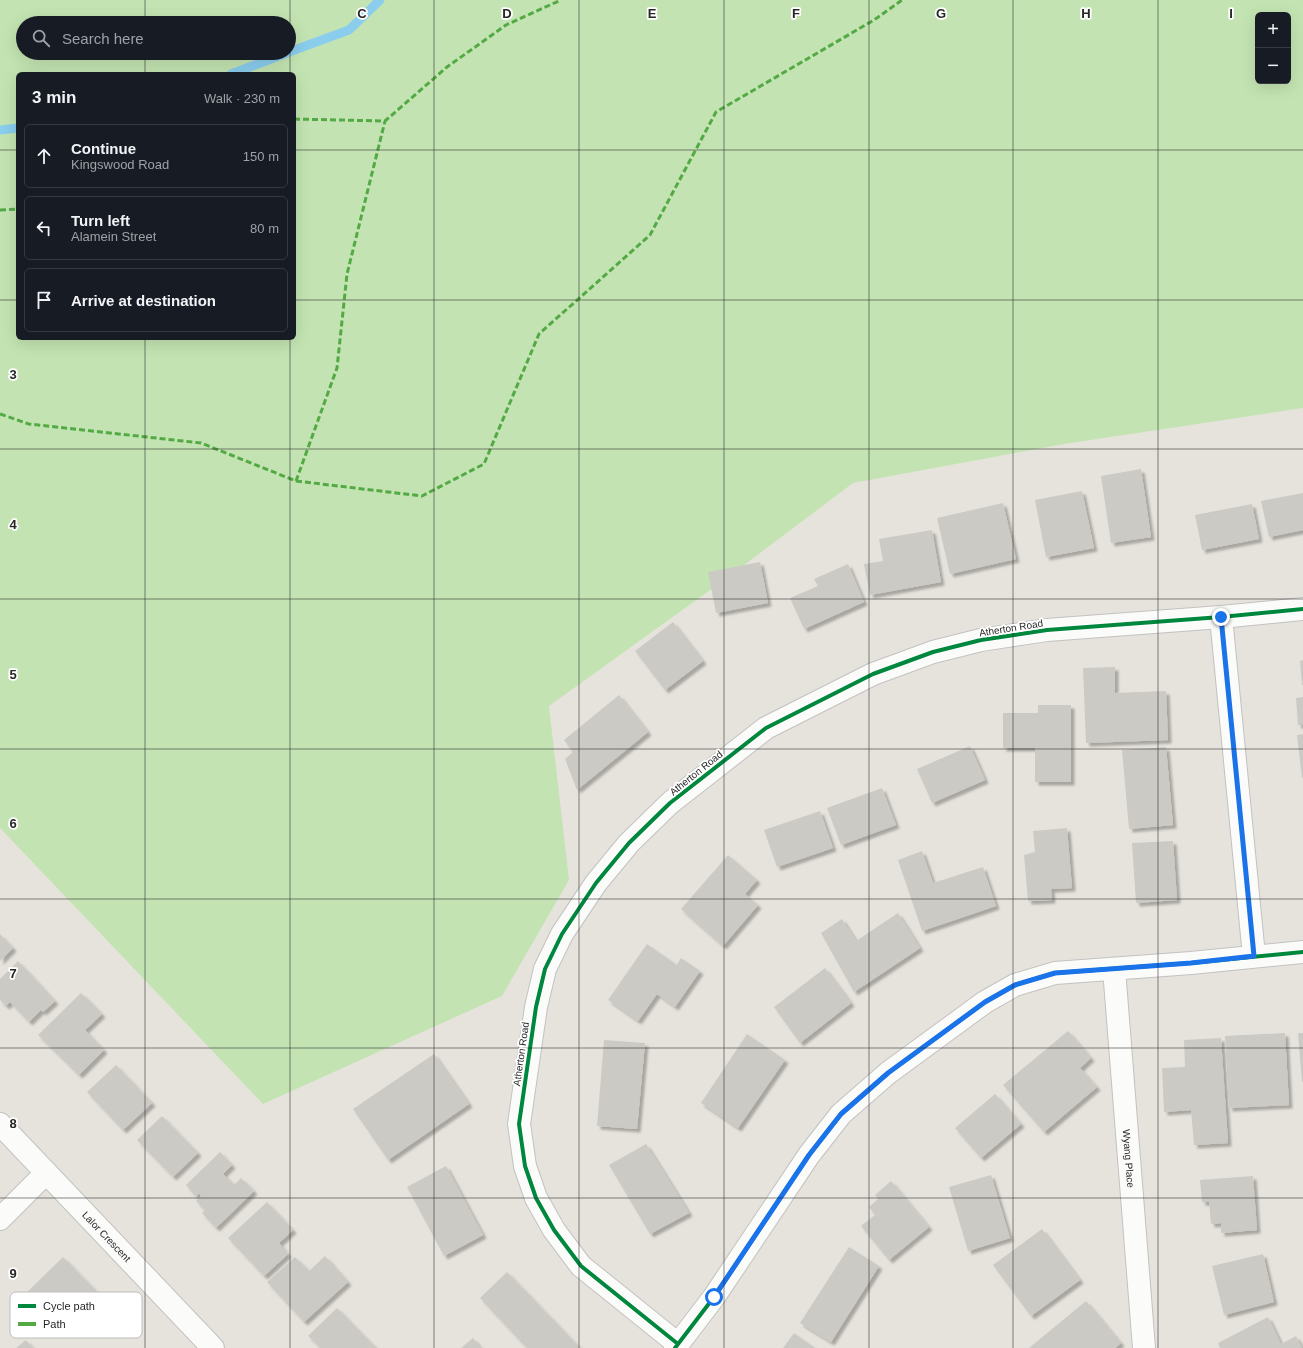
<!DOCTYPE html>
<html lang="en">
<head>
<meta charset="utf-8">
<style>
	:root { --surface:#171b24; --page:#242831; --text:#f1f3f6; --muted:#9ea1a6; --line:#363941 }
	body { margin:0; font-family:Helvetica,sans-serif; background:var(--page); color:var(--text) }
	.controls { position:absolute; right:12px; top:12px; display:grid; overflow:hidden; border-radius:6px; box-shadow:0 4px 16px #0002 }
	.controls button { width:36px; height:36px; display:grid; place-items:center; padding:0; border:0; border-bottom:1px solid var(--line); background:var(--surface); color:var(--text); font:20px sans-serif }
	.stop { position:absolute; width:12px; height:12px; margin:-9px; border:3px solid #1a73e8; border-radius:50%; background:#fff }
	.stop.end { background:#1a73e8; border-color:#fff; box-shadow:0 1px 4px #0008 }
	.list { margin:0; padding:0; list-style:none }
	h2 { display:flex; justify-content:space-between; align-items:center; height:52px; margin:0; padding:0 16px; font-size:17px }
	h2 small { font-size:13px; font-weight:400; color:var(--muted) }
	.list li { display:grid; grid-template-columns:26px 1fr auto; gap:12px; align-items:center; box-sizing:border-box; height:64px; margin:0 8px 8px; padding:0 8px; border:1px solid var(--line); border-radius:6px }
	.list b { display:block; font-size:15px; white-space:nowrap }
	.list p { margin:0; font-size:13px; white-space:nowrap; color:var(--muted) }
	.list em { font-size:13px; font-style:normal; color:var(--muted) }
	.icon { flex:none; width:22px; height:22px; fill:none; stroke:currentColor; stroke-width:2; stroke-linecap:round; stroke-linejoin:round }
	.map { position:relative; flex:none; width:1303px; height:1348px; overflow:hidden }
	.search { position:absolute; background:var(--surface); box-shadow:0 4px 16px #0002; left:16px; top:16px; width:280px; height:44px; display:flex; align-items:center; gap:10px; box-sizing:border-box; padding:0 14px; border-radius:22px; color:var(--muted); font-size:15px }
	.panel { position:absolute; background:var(--surface); box-shadow:0 4px 16px #0002; left:16px; top:72px; width:280px; height:268px; border-radius:6px }
	.map>svg:first-child { display:block }
	.green { fill:#c3e4b2; fill-rule:evenodd }
	.lines { fill:none; stroke-linecap:round; stroke-linejoin:round }
	.stream { stroke:#8acded; stroke-width:9 }
	.building { fill:#cccac5; filter:url(#shadow) }
	.minor-casing { stroke:#c3c2c2; stroke-width:24 }
	.tertiary-casing { stroke:#c3c2c2; stroke-width:24 }
	.minor { stroke:#fbfbfa; stroke-width:22 }
	.tertiary { stroke:#fbfbfa; stroke-width:22 }
	.quiet { stroke:#53aa44; stroke-width:3; stroke-dasharray:6 3; stroke-linecap:butt }
	.cycleway-casing { stroke:#fff; stroke-width:6 }
	.cycleway { stroke:#00873e; stroke-width:4 }
	.route { stroke:#1a73e8; stroke-width:5 }
	.grid { fill:none; stroke:#272727; stroke-width:1; stroke-opacity:0.55 }
	.labels { text-anchor:middle; dominant-baseline:central; stroke-width:3.5; stroke-linejoin:round; paint-order:stroke }
	.street-label { font-size:10px; fill:#272727; stroke:#fff }
	.key { fill:#fff; stroke:#bebebe; stroke-width:1 }
	.key-label { font-size:11px; fill:#272727 }
	.grid-label { font-size:13px; text-anchor:middle; font-weight:bold; fill:#272727; stroke:#fff; stroke-width:3.5; stroke-linejoin:round; paint-order:stroke }
</style>
</head>
<body>
<div class="map">
<svg width="1303" height="1348" viewBox="0 0 1303 1348">
	<defs>
		<filter id="shadow"><feDropShadow dx="3.5" dy="3.5" stdDeviation="1" flood-color="#0004"/></filter>
	</defs>
	<rect width="100%" height="100%" fill="#e6e3dc"/>
	<!-- green -->
	<path class="green" d="M0 0H1303V408L1064 444 853 483 731 575 549 706 569 880 502 996 263 1104 0 828ZM1258 15H1288V81H1258ZM23 23H289V53H23ZM18 74H294V338H18Z"/>
	<g class="lines">
		<!-- stream -->
		<path class="stream" d="M289 52 349 30 380 0
			M231 74 287 53
			M0 130 18 128"/>
	</g>
	<!-- building -->
	<path class="building" d="M1141 469 1151 537 1111 543 1101 476Z
		M1082 491 1094 548 1046 557 1035 500Z
		M1303 493V530L1269 537 1261 501Z
		M1003 503 1016 559 950 574 937 518Z
		M1252 504 1259 539 1202 550 1195 515Z
		M932 530 941 582 870 595 864 564 883 561 879 539Z
		M760 562 768 603 716 613 708 572Z
		M848 564 864 602 804 629 790 598 818 586 814 579Z
		M673 622 703 661 665 690 635 651Z
		M1303 660V685H1302L1300 661Z
		M1115 667V693L1166 691 1168 740 1086 743 1083 668Z
		M619 695 648 732 577 790 565 759 573 752 564 740Z
		M1303 697V725H1298L1296 698Z
		M1038 705H1071V782H1035V748H1003V713H1038Z
		M1303 734V778H1302L1297 735Z
		M970 746 985 780 932 803 917 769Z
		M1166 747 1173 825 1129 829 1122 750Z
		M882 788 896 825 841 845 827 808Z
		M820 811 833 848 777 867 764 830Z
		M1067 828 1072 888 1051 889 1052 900 1028 901 1024 855 1035 852 1033 831Z
		M1173 841 1177 900 1136 903 1132 843Z
		M922 851 933 883 983 867 996 906 922 931 898 860Z
		M728 855 757 880 745 894 758 905 723 946 681 909Z
		M898 913 920 948 854 992 821 933 842 919 856 941Z
		M0 934 13 948 0 961Z
		M647 944 677 965 681 958 700 971 675 1007 657 994 638 1021 608 1000Z
		M18 961 55 1001 43 1012 41 1010 29 1022 10 1002 6 1006 0 1000V979Z
		M825 968 851 1003 800 1043 774 1007Z
		M81 993 102 1014 85 1030 104 1050 79 1075 38 1035Z
		M1068 1031 1091 1058 1080 1068 1097 1087 1044 1132 1003 1085Z
		M1285 1033 1289 1105 1229 1108 1225 1036Z
		M1298 1033H1303V1082H1302Z
		M747 1034 785 1060 738 1128 701 1103Z
		M1221 1038 1228 1143 1194 1145 1191 1110 1164 1112 1162 1068 1185 1067 1184 1040Z
		M604 1040 645 1043 637 1129 597 1126Z
		M434 1054 469 1104 388 1160 353 1109Z
		M116 1065 152 1103 123 1130 87 1092Z
		M995 1094 1021 1124 981 1158 955 1128Z
		M162 1116 198 1153 173 1177 137 1140Z
		M646 1144 689 1213 650 1234 609 1165Z
		M220 1152 232 1165 223 1174 234 1185 241 1178 254 1191 216 1228 202 1213 205 1210 196 1201 201 1196 199 1193 196 1197 186 1185Z
		M446 1166 483 1235 444 1256 407 1187Z
		M991 1175 1010 1238 968 1251 949 1187Z
		M1253 1176 1257 1230 1221 1233V1223L1211 1224 1209 1202H1202L1200 1180Z
		M891 1181 929 1227 889 1260 861 1226 875 1215 869 1207 878 1199 875 1195Z
		M267 1202 293 1230 279 1243 288 1254 264 1276 228 1238Z
		M1042 1229 1080 1280 1031 1316 993 1265Z
		M849 1247 879 1266 831 1342 800 1323Z
		M1263 1254 1274 1302 1224 1315 1212 1266Z
		M325 1256 348 1282 304 1322 267 1282 295 1257 309 1271Z
		M63 1257 104 1299 74 1328 61 1314 42 1332 15 1304Z
		M507 1272 580 1348H527L480 1298Z
		M1086 1301 1121 1343 1115 1348H1029Z
		M337 1308 376 1348H321L308 1336Z
		M1268 1317 1281 1344 1296 1336 1302 1348H1220L1218 1343Z
		M794 1333 815 1348H783Z
		M473 1338 481 1348H461Z
		M26 1340 33 1348H16Z"/>
	<g class="lines">
		<defs>
			<g id="minor">
				<path d="M1221 617 1254 956"/>
				<path id="s1" d="M1114 969 1144 1348"/>
				<path id="s2" d="M0 1124 213 1348"/>
				<path d="M0 1219 46 1173"/>
				<path d="M678 1344 581 1266 554 1230 536 1198 525 1166 519 1124 536 1007 545 969 562 934 596 883 629 843 670 803 766 728 873 674 933 652 981 640 1047 630 1221 617 1303 609"/>
			</g>
			<path id="tertiary" d="M675 1348 714 1297 809 1155 841 1114 888 1073 985 1002 1015 985 1055 973 1191 963 1303 952"/>
		</defs>
		<!-- minor casing -->
		<use href="#minor" class="minor-casing"/>
		<!-- tertiary casing -->
		<use href="#tertiary" class="tertiary-casing"/>
		<!-- minor -->
		<use href="#minor" class="minor"/>
		<!-- tertiary -->
		<use href="#tertiary" class="tertiary"/>
		<!-- quiet -->
		<path class="quiet" d="M294 119 385 121 447 67 506 25 561 0
			M0 210 18 209
			M0 414 29 424 201 443 296 481 337 368 347 274 385 121
			M296 481 422 496 484 464 539 334 650 235 716 112 874 20 902 0"/>
		<defs>
			<path id="cycleway" d="M678 1344 581 1266 554 1230 536 1198 525 1166 519 1124 536 1007 545 969 562 934 596 883 629 843 670 803 766 728 873 674 933 652 981 640 1047 630 1221 617 1303 609
				M675 1348 714 1297 809 1155 841 1114 888 1073 985 1002 1015 985 1055 973 1191 963 1303 952"/>
		</defs>
		<!-- cycleway casing -->
		<use href="#cycleway" class="cycleway-casing"/>
		<!-- cycleway -->
		<use href="#cycleway" class="cycleway"/>
	</g>
	<g class="lines">
		<!-- route -->
		<path class="route" d="M714 1297 809 1155 841 1114 888 1073 985 1002 1015 985 1055 973 1191 963 1254 956 1221 617"/>
	</g>
	<!-- grid -->
	<path class="grid" d="M145 0V23M290 0V74M434 0V1348M579 0V1348M724 0V1348M869 0V1348M1013 0V1348M1158 0V1348M145 53V74M0 150H18M294 150H1303M0 300H18M294 300H1303M145 338V1348M290 338V1348M0 449H1303M0 599H1303M0 749H1303M0 899H1303M0 1048H1303M0 1198H1303"/>
	<g class="labels">
		<!-- street labels -->
		<g class="street-label">
			<text transform="translate(1011 628) rotate(-9)">Atherton Road</text>
			<text transform="translate(696 773) rotate(-39)">Atherton Road</text>
			<text transform="translate(521 1054) rotate(-82)">Atherton Road</text>
			<text stroke="none"><textPath href="#s1" startOffset="190">Wyang Place</textPath></text>
			<text stroke="none"><textPath href="#s2" startOffset="155">Lalor Crescent</textPath></text>
		</g>
	</g>
	<!-- legend -->
	<rect x="10" y="1292" width="132" height="46" rx="6" class="key"/>
	<rect x="18" y="1304" width="18" height="4" fill="#00873e"/>
	<rect x="18" y="1322" width="18" height="4" fill="#53aa44"/>
	<g class="key-label">
		<text x="43" y="1310">Cycle path</text>
		<text x="43" y="1328">Path</text>
	</g>
	<g class="grid-label">
		<text x="362" y="18">C</text>
		<text x="507" y="18">D</text>
		<text x="652" y="18">E</text>
		<text x="796" y="18">F</text>
		<text x="941" y="18">G</text>
		<text x="1086" y="18">H</text>
		<text x="1231" y="18">I</text>
		<text x="13" y="379">3</text>
		<text x="13" y="529">4</text>
		<text x="13" y="679">5</text>
		<text x="13" y="828">6</text>
		<text x="13" y="978">7</text>
		<text x="13" y="1128">8</text>
		<text x="13" y="1278">9</text>
	</g>
</svg>
<div class="controls">
<button>+</button>
<button>−</button>
</div>
<div class="stop" style="left:714px;top:1297px"></div>
<div class="stop end" style="left:1221px;top:617px"></div>
<div class="search"><svg class="icon" aria-label="search" viewBox="0 0 24 24"><circle cx="10" cy="10" r="6"/><path d="M15 15l6 6"/></svg>Search here</div>
<section class="panel">
<h2>3 min<small>Walk · 230 m</small></h2>
<ul class="list">
<li><svg class="icon" aria-label="ahead" viewBox="0 0 24 24"><path d="M12 20V5M6 11l6-6 6 6"/></svg><div><b>Continue</b><p>Kingswood Road</p></div><em>150 m</em></li>
<li><svg class="icon" aria-label="left" viewBox="0 0 24 24"><path d="M17 20v-9H6M10 6l-5 5 5 5"/></svg><div><b>Turn left</b><p>Alamein Street</p></div><em>80 m</em></li>
<li><svg class="icon" aria-label="arrive" viewBox="0 0 24 24"><path d="M6 21V4h12l-3 4 3 4H6"/></svg><div><b>Arrive at destination</b></div></li>
</ul>
</section>
</div>
</body>
</html>
